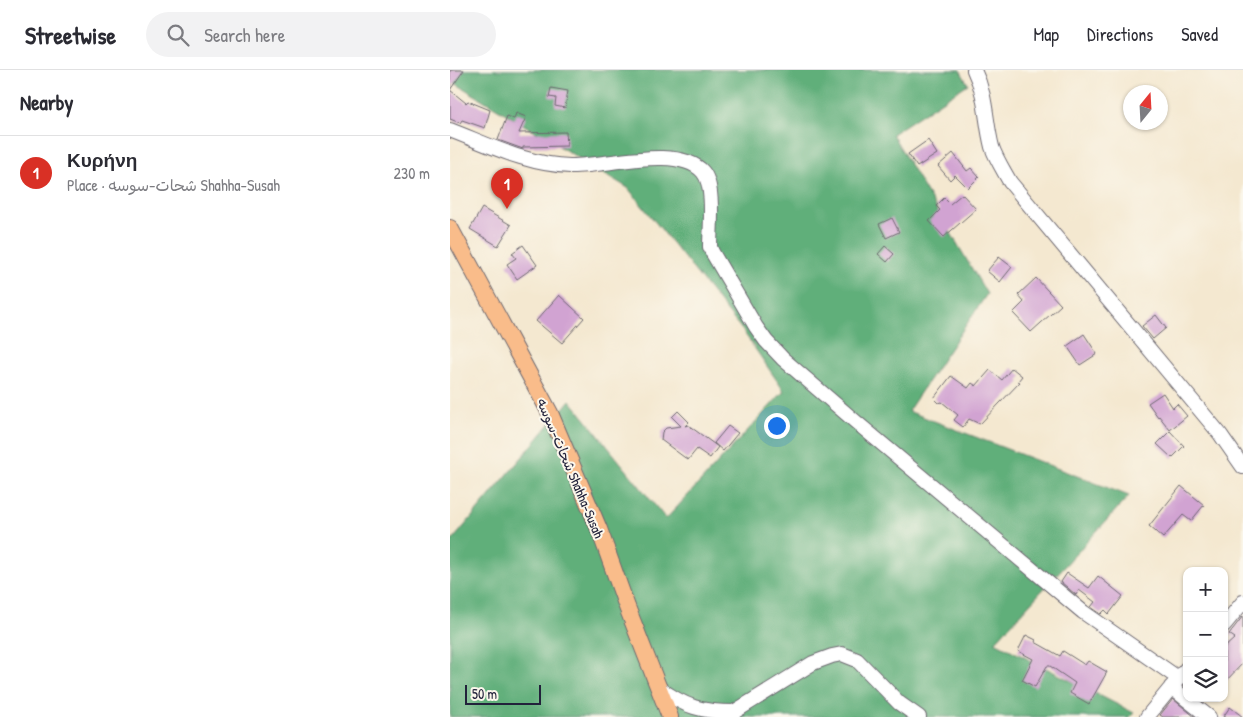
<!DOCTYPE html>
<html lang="en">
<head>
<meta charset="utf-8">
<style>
	:root { --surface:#fff; --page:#f2f2f3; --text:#2b2b33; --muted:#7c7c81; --line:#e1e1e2; --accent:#d93025 }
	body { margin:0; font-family:"Patrick Hand","Playpen Sans Arabic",sans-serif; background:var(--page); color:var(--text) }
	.controls { position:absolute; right:15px; bottom:15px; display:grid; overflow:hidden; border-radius:10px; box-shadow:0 1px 4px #0004 }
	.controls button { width:45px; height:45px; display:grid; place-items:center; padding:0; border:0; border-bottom:1px solid var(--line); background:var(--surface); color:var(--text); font:25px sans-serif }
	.compass { position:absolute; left:673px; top:15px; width:45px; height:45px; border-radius:50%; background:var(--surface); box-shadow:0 1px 4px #0004; rotate:18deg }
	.scale { position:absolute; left:15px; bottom:12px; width:76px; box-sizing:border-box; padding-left:5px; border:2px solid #22223b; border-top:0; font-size:14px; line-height:18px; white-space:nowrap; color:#22223b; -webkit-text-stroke:4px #fbf7ec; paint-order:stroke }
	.you { position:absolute; left:326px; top:355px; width:18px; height:18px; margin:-12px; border:4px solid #fff; border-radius:50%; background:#1a73e8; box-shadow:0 0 0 8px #1a73e833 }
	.badge { display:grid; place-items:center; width:32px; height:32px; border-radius:50%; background:var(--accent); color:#fff; font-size:16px; font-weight:700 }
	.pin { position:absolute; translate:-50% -41px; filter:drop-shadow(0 1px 2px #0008) }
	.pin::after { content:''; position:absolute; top:26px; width:18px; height:15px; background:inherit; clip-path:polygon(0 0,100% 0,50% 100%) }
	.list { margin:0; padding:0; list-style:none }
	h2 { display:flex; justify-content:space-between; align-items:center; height:65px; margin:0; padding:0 20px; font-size:21px }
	h2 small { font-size:16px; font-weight:400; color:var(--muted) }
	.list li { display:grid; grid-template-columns:32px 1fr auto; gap:15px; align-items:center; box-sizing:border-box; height:75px; padding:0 20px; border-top:1px solid var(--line) }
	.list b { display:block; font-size:19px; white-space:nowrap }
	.list p { margin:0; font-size:16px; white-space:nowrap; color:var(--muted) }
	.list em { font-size:16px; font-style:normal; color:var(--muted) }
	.icon { flex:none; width:28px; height:28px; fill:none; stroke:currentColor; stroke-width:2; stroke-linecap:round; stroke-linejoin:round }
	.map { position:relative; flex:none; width:793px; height:647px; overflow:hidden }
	header { display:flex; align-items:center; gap:30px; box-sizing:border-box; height:70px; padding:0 25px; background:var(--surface); border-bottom:1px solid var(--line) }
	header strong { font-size:24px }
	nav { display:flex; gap:28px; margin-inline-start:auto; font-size:18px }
	.search { width:350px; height:45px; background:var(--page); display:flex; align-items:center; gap:12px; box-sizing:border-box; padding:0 18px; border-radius:28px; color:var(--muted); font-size:19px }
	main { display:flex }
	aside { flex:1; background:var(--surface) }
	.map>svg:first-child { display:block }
	.forest { fill:#60af7a; stroke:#41685a }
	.building { fill:#d1a3d2 }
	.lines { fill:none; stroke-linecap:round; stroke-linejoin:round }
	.minor-casing { stroke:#6c676f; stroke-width:16 }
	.major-casing { stroke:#6c676f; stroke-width:18 }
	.minor { stroke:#fff; stroke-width:14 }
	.major { stroke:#f9bc8a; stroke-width:16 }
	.labels { text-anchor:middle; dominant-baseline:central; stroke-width:4; stroke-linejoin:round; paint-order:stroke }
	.street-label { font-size:14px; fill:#22223b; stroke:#fbf7ec }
</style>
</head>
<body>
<header>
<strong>Streetwise</strong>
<div class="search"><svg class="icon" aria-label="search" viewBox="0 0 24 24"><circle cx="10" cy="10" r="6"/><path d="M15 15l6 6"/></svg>Search here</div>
<nav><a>Map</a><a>Directions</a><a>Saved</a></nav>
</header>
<main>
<aside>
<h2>Nearby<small></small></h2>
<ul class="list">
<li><span class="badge">1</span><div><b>Κυρήνη</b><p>Place · شحات-سوسه Shahha-Susah</p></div><em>230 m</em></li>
</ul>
</aside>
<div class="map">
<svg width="793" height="647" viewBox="0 0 793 647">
	<rect width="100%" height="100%" fill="#fbf7ec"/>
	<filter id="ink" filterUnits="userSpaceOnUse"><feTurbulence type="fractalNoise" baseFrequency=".02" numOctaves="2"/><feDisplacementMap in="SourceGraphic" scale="10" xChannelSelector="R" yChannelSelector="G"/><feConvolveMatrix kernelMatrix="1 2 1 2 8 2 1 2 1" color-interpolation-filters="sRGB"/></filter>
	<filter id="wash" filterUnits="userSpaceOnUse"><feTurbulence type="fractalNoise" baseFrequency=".0096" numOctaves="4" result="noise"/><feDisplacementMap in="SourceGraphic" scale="20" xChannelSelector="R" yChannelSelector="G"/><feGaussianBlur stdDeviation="1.12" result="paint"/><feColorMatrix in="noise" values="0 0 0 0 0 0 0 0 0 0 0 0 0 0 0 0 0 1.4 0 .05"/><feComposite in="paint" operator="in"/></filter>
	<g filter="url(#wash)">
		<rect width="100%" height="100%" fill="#f4e8d0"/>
		<!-- forest -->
		<path class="forest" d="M0 0H510L518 14 442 64 537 224 458 341 679 426 545 572 684 643 680 647H0V473L120 330 216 449 334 321 293 261 178 118 0 10Z"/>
		<g id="blocks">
			<!-- building -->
			<path class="building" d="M0 0H14L0 20Z
				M101 18 118 21 115 38 105 36 106 28 99 27Z
				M0 20 16 33 18 31 40 40 35 58 12 50 10 53 0 49Z
				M66 43 76 47 69 63 116 62 117 76 73 77V79L48 70 57 46 64 49Z
				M478 70 487 84 467 97 458 84Z
				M503 83 517 101 521 98 529 107 518 118 505 105 500 110 488 96Z
				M512 124 526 139 494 167 479 151 490 140 486 136 494 128 500 134Z
				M32 138 61 155 48 176 20 159Z
				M442 148 449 162 436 168 429 154Z
				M73 175 87 195 67 209 57 194 66 188 62 183Z
				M435 176 444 184 437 192 428 184Z
				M549 187 562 197 550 212 537 201Z
				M586 208 611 235 581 262 563 243 574 232 568 225Z
				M109 225 134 248 112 273 86 251Z
				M706 245 716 258 703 269 692 256Z
				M634 264 647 284 630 295 617 276Z
				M562 298 572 306 568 311 570 312 530 354 519 349 513 357 504 350 508 345 492 332 489 333 484 328 501 306 518 318 522 313 526 316 540 300 552 310Z
				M713 323 723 338 727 334 737 346 720 360 709 346 708 347 698 333Z
				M228 341 239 352 235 356 238 355 268 377 260 388 247 379 238 390 211 370 212 362 216 358 231 356 222 347Z
				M278 356 288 363 273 381 264 373Z
				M720 361 734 376 722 388 707 374Z
				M731 416 754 435 741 451 733 445 713 468 699 456Z
				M617 503 639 518 648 506 673 526 659 544 655 540 651 544 641 537 645 532 629 520 626 525 611 512Z
				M793 546V593L774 613V578L785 568 779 564Z
				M576 565 586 570 585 572 610 586 613 581 635 595 638 591 657 602 639 634 620 623 625 613 600 596H597L585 617 572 610 583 589 568 581Z
				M723 629 745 647H713L710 645Z
				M780 637 793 647H773Z"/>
		</g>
	</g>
	<g filter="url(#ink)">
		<use href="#blocks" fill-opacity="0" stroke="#6c676f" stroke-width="1"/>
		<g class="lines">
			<defs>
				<path id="minor" d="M524 0C537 27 535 50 542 77 546 89 554 101 560 112L770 364 793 397
					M0 60C39 75 78 95 120 96 154 97 228 74 253 102 265 116 260 158 260 177L262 182 306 257 316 271 333 289 406 352 633 542 728 608
					M774 555 793 532
					M721 617 759 647
					M209 618C235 637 252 642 284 642
					M280 647 284 642 363 593 382 586 392 584 407 590 449 633 469 647
					M697 647 737 598"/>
				<path id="major" d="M0 158 100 343 149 459 177 537 220 647"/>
			</defs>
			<!-- minor casing -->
			<use href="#minor" class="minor-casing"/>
			<!-- major casing -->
			<use href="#major" class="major-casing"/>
			<!-- minor -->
			<use href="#minor" class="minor"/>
			<!-- major -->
			<use href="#major" class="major"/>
		</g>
	</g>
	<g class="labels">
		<!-- street labels -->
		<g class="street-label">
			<text transform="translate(121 398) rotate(67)">شحات-سوسه Shahha-Susah</text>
		</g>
	</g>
</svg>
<div class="controls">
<button>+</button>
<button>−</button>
<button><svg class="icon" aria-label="layers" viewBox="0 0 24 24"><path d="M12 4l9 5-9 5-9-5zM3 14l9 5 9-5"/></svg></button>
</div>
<svg class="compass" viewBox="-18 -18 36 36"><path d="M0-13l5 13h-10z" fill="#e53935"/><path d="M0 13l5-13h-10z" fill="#7c7c81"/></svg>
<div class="scale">50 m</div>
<div class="you"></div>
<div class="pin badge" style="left:57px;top:139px">1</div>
</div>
</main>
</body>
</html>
